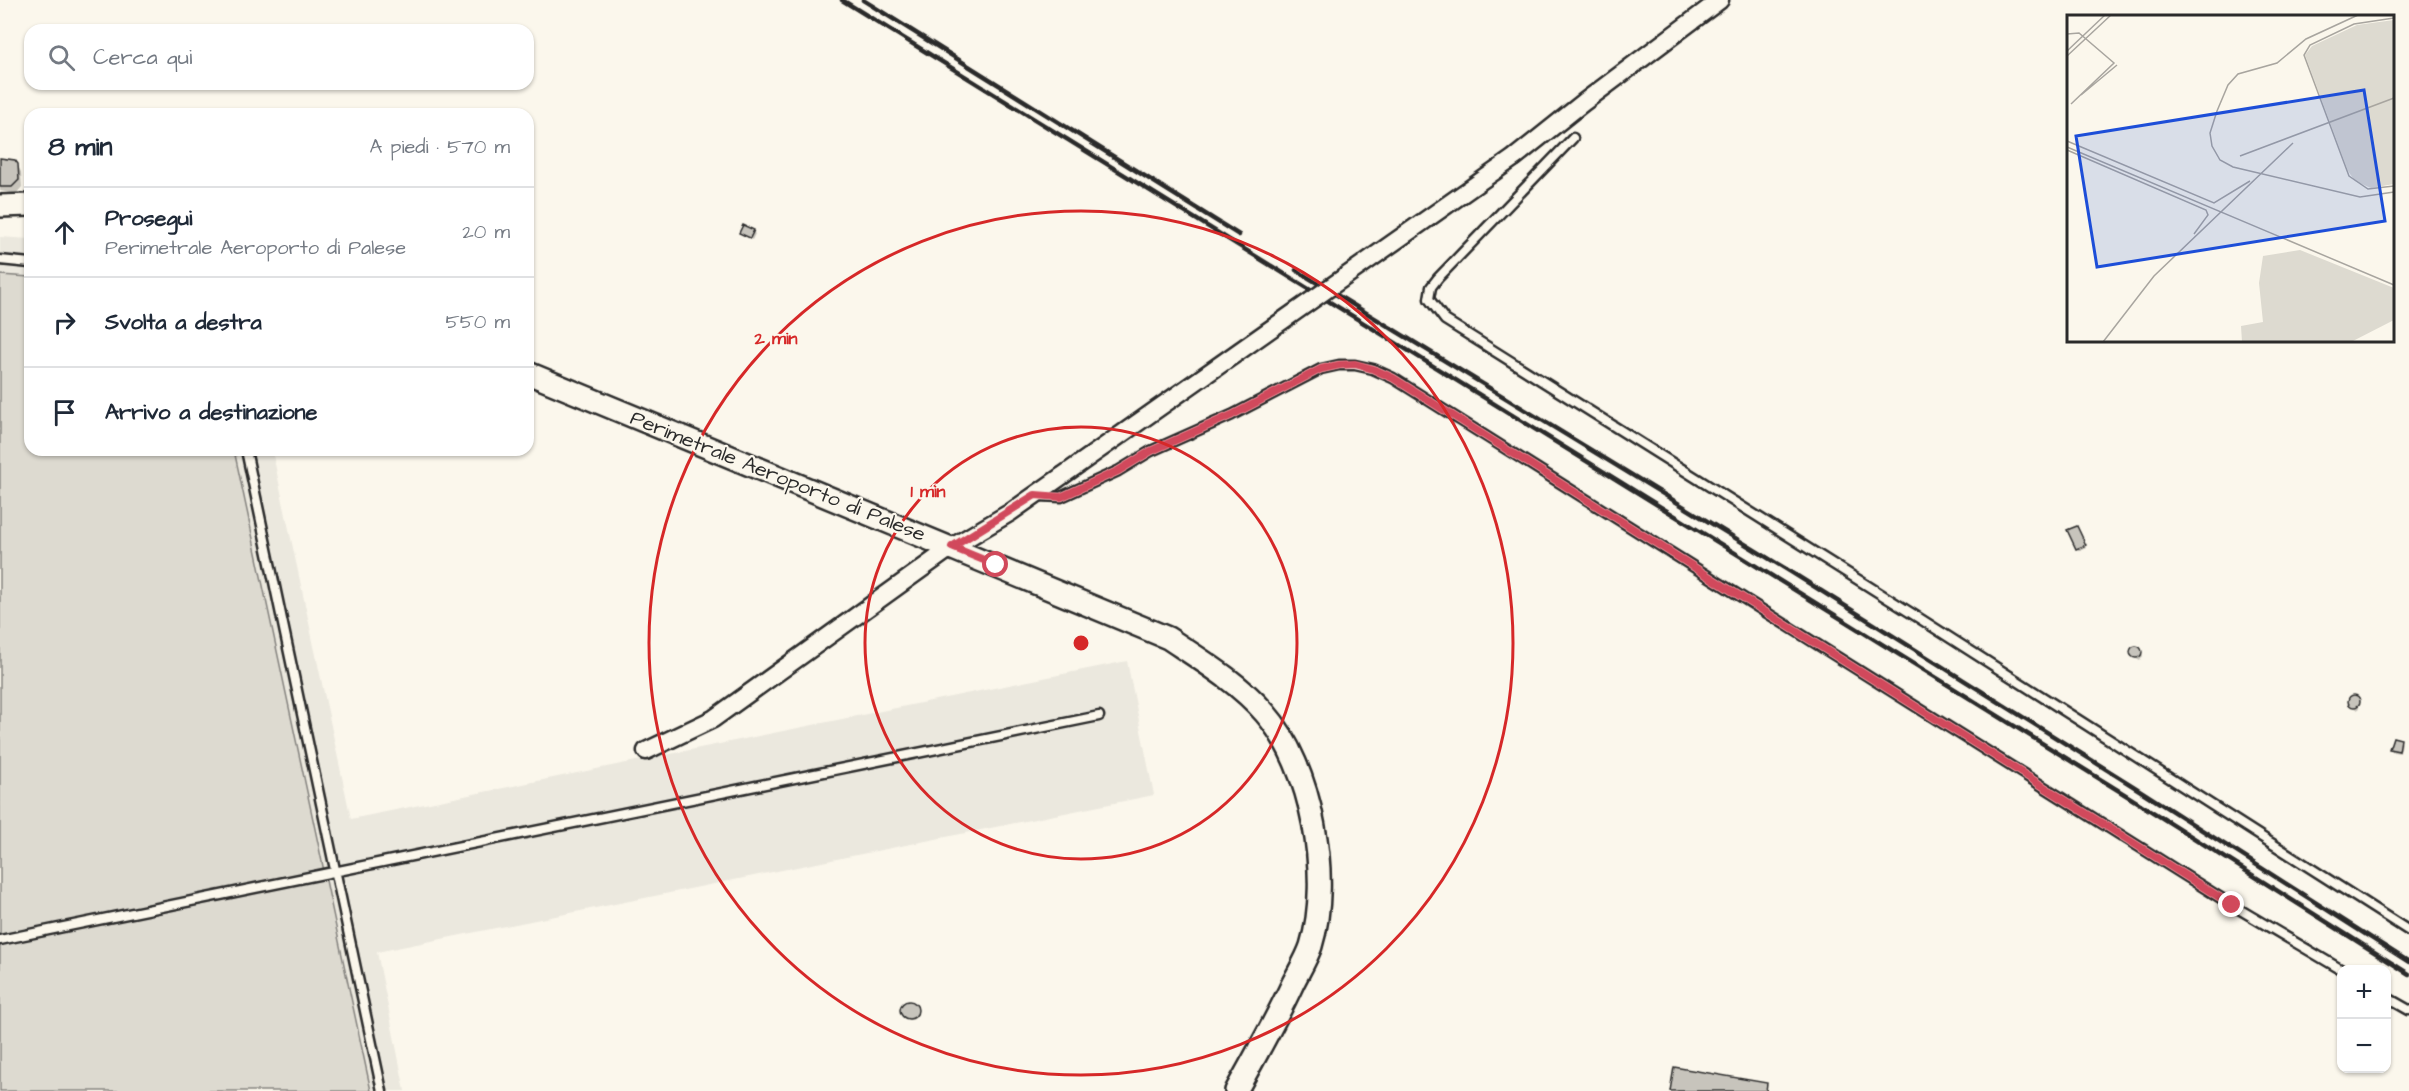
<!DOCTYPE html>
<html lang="it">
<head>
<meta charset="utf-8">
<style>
	:root { --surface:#fff; --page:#f6f6f7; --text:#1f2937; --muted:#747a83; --line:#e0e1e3 }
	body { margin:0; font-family:"Architects Daughter",sans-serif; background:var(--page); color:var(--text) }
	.controls { position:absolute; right:18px; bottom:18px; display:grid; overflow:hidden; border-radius:12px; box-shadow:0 2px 4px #0004 }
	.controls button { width:54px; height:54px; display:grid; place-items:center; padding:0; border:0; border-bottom:2px solid var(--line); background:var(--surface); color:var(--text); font:30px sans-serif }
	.stop { position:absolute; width:18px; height:18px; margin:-14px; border:4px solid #d1495b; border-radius:50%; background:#fff }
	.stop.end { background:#d1495b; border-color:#fff; box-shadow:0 2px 6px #0008 }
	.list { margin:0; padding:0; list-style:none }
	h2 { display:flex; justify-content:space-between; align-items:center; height:78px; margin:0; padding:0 24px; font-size:26px }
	h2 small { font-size:20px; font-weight:400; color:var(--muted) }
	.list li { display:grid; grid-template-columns:39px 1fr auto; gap:18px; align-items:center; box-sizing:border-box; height:90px; padding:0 24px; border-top:2px solid var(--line) }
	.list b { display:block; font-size:22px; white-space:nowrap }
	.list p { margin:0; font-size:20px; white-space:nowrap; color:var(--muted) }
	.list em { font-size:20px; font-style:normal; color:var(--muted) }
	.icon { flex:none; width:33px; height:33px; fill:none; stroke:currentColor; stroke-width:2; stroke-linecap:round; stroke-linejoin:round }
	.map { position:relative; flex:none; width:2409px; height:1091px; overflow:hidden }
	.search { position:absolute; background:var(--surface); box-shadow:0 2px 4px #0004; left:24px; top:24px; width:510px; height:66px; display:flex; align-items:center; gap:15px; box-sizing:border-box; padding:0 21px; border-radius:18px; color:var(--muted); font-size:22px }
	.panel { position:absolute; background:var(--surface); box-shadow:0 2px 4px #0004; left:24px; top:108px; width:510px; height:348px; border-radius:18px }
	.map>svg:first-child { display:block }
	.built { fill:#ebe8de }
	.green { fill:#dddad0; stroke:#84827e; stroke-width:1.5 }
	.shadow { fill:#0003 }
	.building { fill:#c7c4bc; stroke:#2b2b2b; stroke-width:1.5 }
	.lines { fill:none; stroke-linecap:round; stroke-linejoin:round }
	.service-casing { stroke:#2b2b2b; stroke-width:13 }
	.minor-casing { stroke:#2b2b2b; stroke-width:21 }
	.tertiary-casing { stroke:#2b2b2b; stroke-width:26 }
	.service { stroke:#fbf7ec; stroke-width:8 }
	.minor { stroke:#fbf7ec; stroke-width:16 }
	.tertiary { stroke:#fbf7ec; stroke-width:21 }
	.rail { stroke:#2b2b2b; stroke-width:4.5 }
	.minor-bridge-casing { stroke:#2b2b2b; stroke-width:21; stroke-linecap:butt }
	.minor-bridge { stroke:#fbf7ec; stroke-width:16 }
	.route { stroke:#d1495b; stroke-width:8 }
	.ring { fill:none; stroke:#d62828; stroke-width:3 }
	.labels { text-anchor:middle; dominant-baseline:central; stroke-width:4.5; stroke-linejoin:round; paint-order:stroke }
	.street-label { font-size:21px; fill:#2b2b2b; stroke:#fbf7ec }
	.inset-road { fill:none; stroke:#a8a59f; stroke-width:1.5 }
	.view { fill:#1d4ed8; fill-opacity:0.15; stroke:#1d4ed8; stroke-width:3 }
	.inset-edge { fill:none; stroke:#2b2b2b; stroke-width:3 }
	.centre { fill:#d62828; stroke:#fbf7ec; stroke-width:3 }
	.ring-label { font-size:18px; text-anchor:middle; font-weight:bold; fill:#d62828; stroke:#fbf7ec; stroke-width:4.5; stroke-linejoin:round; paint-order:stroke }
</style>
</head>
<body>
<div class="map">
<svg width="2409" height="1091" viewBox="0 0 2409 1091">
	<rect width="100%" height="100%" fill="#fbf7ec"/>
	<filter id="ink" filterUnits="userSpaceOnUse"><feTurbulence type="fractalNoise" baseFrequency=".0167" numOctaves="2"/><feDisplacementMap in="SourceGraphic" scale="12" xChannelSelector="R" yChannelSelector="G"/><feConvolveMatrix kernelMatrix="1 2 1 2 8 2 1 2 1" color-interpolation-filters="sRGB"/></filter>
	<g filter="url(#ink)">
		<!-- built -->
		<path class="built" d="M0 237 30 239V450H272L351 819 1127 661 1154 795 377 952 405 1091H0Z"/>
		<!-- green -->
		<path class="green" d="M0 275 30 277V450H234L371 1091H0Z"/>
		<!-- shadow -->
		<path class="shadow" d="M0 160 17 165 21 172 22 187 16 194 0 191Z
			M753 232 755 234 752 240 741 233Z
			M2076 528 2086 548 2079 551 2069 531Z
			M2133 649 2140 650 2143 656 2140 661 2133 657Z
			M2352 697 2360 702 2358 710 2350 704Z
			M2400 740 2402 743 2400 753 2393 752 2391 749Z
			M902 1012a8 8 0 1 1 16 0a8 8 0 1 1-16 0Z"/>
		<!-- building -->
		<path class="building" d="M0 158 15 160 18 164 19 180 12 187H0Z
			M743 225 754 230 750 238 739 233Z
			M2077 526 2086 545 2076 549 2067 530Z
			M2130 652a6 6 0 1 1 12 0a6 6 0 1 1-12 0Z
			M2348 701a6 6 0 1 1 12 0a6 6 0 1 1-12 0Z
			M2393 737 2401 739 2399 751 2389 749Z
			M900 1010a9 9 0 1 1 18 0a9 9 0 1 1-18 0Z
			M1674 1067 1767 1083 1766 1091H1670Z"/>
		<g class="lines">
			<defs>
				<path id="service" d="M1573 138 1438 278 1431 287 1429 299 1445 320 1919 618 2409 931
					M0 260 30 263
					M246 450 382 1091
					M1039 496 1061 497 1118 471 1151 451 1232 415 1321 369 1339 365H1355L1373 369 1393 378 2232 905 2342 970
					M0 940 1099 716
					M2386 997 2409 1010"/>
				<path id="minor" d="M1515 157 1584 102 1720 0
					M646 751 713 719 952 547 1011 512 1062 476"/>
				<path id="tertiary" d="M0 206 30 205
					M528 373 1168 638C1201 660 1238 682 1265 713 1312 766 1332 878 1311 946 1307 958 1299 971 1293 983 1276 1020 1256 1055 1236 1091"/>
			</defs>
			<!-- service casing -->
			<use href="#service" class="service-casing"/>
			<!-- minor casing -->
			<use href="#minor" class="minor-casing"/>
			<!-- tertiary casing -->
			<use href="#tertiary" class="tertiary-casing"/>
			<!-- service -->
			<use href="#service" class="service"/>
			<!-- minor -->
			<use href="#minor" class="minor"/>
			<!-- tertiary -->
			<use href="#tertiary" class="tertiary"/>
			<!-- rail -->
			<path class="rail" d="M842 0 2129 797 2409 974
				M863 0 1239 235
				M1296 270 1791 572 2133 786 2409 962"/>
			<defs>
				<path id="minor-bridge" d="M1062 476 1515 157"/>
			</defs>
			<!-- minor-bridge casing -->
			<use href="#minor-bridge" class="minor-bridge-casing"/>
			<!-- minor-bridge -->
			<use href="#minor-bridge" class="minor-bridge"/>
		</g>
	</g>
	<g class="lines" filter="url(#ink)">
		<!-- route -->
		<path class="route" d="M996 565 952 547 1035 495 1061 497 1118 471 1151 451 1232 415 1321 369 1339 365 1355 364 1373 369 1393 378 2232 905"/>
	</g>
	<!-- distance rings -->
	<g class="ring">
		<circle cx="1081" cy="643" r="216"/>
		<circle cx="1081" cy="643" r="432"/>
	</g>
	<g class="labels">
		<!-- street labels -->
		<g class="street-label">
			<text transform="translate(778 476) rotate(22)">Perimetrale Aeroporto di Palese</text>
		</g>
	</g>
	<!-- overview -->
	<g transform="translate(2067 15)">
		<rect width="327" height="327" fill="#fbf7ec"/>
		<path d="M327 5V169L304 173 288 166 281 156 238 40 245 31 290 10ZM233 235 327 273V305L284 327H175L174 311 196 307 192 268 196 241Z" fill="#dddad0"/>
		<path class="inset-road" d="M291 0 239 24 210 48 171 59 161 70 150 96 143 118 145 131 153 145 166 152 293 182 327 177M327 3 287 9 243 30 237 40 282 161 301 174 327 171M0 19 12 18 47 48 4 89M0 36 38 0M0 41 44 0M14 80 50 50M0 126 147 188 183 166M0 132 327 270M0 135 139 195 141 200 127 219M173 141 327 83M36 327 87 261 226 128"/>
		<path class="view" d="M297 75 318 206 30 252 9 121Z"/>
		<rect width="327" height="327" class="inset-edge"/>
	</g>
	<circle cx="1081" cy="643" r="9" class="centre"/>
	<g class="ring-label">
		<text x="776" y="344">2 min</text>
		<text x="928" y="497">1 min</text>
	</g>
</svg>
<div class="controls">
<button>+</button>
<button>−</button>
</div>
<div class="stop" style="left:996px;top:565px"></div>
<div class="stop end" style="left:2232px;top:905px"></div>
<div class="search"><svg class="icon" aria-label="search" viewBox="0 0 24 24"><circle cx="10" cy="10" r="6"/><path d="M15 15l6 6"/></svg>Cerca qui</div>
<section class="panel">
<h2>8 min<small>A piedi · 570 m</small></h2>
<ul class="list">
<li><svg class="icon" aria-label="ahead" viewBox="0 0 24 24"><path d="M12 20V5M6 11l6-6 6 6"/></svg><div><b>Prosegui</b><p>Perimetrale Aeroporto di Palese</p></div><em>20 m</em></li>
<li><svg class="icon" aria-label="right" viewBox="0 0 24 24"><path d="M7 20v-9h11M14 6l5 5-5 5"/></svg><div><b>Svolta a destra</b></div><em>550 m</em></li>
<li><svg class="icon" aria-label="arrive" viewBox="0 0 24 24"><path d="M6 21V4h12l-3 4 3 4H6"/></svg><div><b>Arrivo a destinazione</b></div></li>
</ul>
</section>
</div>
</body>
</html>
